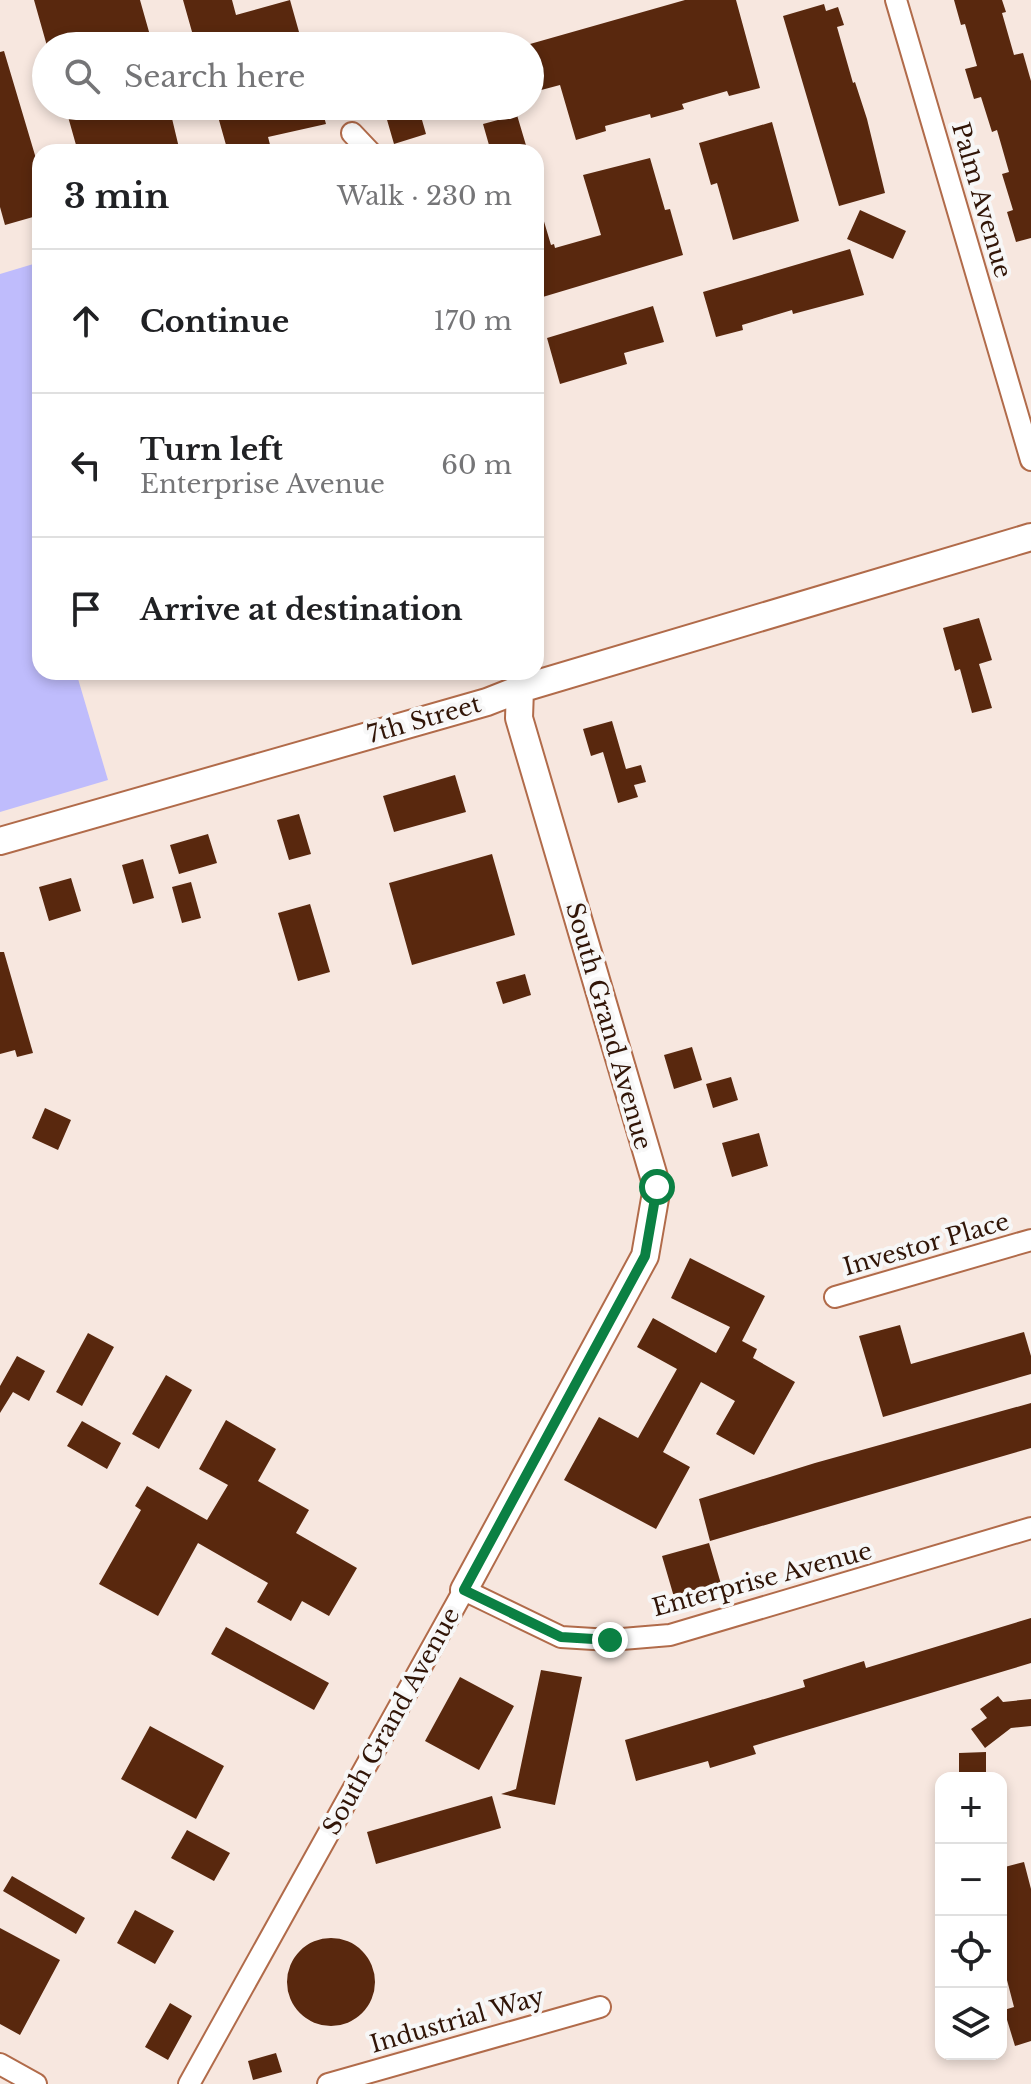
<!DOCTYPE html>
<html lang="en">
<head>
<meta charset="utf-8">
<style>
	:root { --surface:#fff; --page:#f6f6f6; --text:#202124; --muted:#757577; --line:#e0e0e0 }
	body { margin:0; font-family:"Libre Baskerville",serif; background:var(--page); color:var(--text) }
	.controls { position:absolute; right:24px; bottom:24px; display:grid; overflow:hidden; border-radius:16px; box-shadow:0 4px 12px #0003 }
	.controls button { width:72px; height:72px; display:grid; place-items:center; padding:0; border:0; border-bottom:2px solid var(--line); background:var(--surface); color:var(--text); font:40px sans-serif }
	.stop { position:absolute; width:24px; height:24px; margin:-18px; border:6px solid #0b8043; border-radius:50%; background:#fff }
	.stop.end { background:#0b8043; border-color:#fff; box-shadow:0 2px 8px #0008 }
	.list { margin:0; padding:0; list-style:none }
	h2 { display:flex; justify-content:space-between; align-items:center; height:104px; margin:0; padding:0 32px; font-size:34px }
	h2 small { font-size:26px; font-weight:400; color:var(--muted) }
	.list li { display:grid; grid-template-columns:52px 1fr auto; gap:24px; align-items:center; box-sizing:border-box; height:144px; padding:0 32px; border-top:2px solid var(--line) }
	.list b { display:block; font-size:30px; white-space:nowrap }
	.list p { margin:0; font-size:26px; white-space:nowrap; color:var(--muted) }
	.list em { font-size:26px; font-style:normal; color:var(--muted) }
	.icon { flex:none; width:44px; height:44px; fill:none; stroke:currentColor; stroke-width:2; stroke-linecap:round; stroke-linejoin:round }
	.map { position:relative; flex:none; width:1031px; height:2084px; overflow:hidden }
	.search { position:absolute; background:var(--surface); box-shadow:0 4px 12px #0003; left:32px; top:32px; width:512px; height:88px; display:flex; align-items:center; gap:20px; box-sizing:border-box; padding:0 28px; border-radius:44px; color:var(--muted); font-size:30px }
	.panel { position:absolute; background:var(--surface); box-shadow:0 4px 12px #0003; left:32px; top:144px; width:512px; height:536px; border-radius:24px }
	.map>svg:first-child { display:block }
	.green { fill:#bfbcfc }
	.building { fill:#59280e }
	.lines { fill:none; stroke-linecap:round; stroke-linejoin:round }
	.minor-casing { stroke:#b16b4a; stroke-width:24 }
	.tertiary-casing { stroke:#b16b4a; stroke-width:30 }
	.minor { stroke:#fff; stroke-width:20 }
	.tertiary { stroke:#fff; stroke-width:26 }
	.route { stroke:#0b8043; stroke-width:10 }
	.labels { text-anchor:middle; dominant-baseline:central; stroke-width:8; stroke-linejoin:round; paint-order:stroke }
	.street-label { font-size:24px; fill:#311507; stroke:#f7f7f7 }
</style>
</head>
<body>
<div class="map">
<svg width="1031" height="2084" viewBox="0 0 1031 2084">
	<rect width="100%" height="100%" fill="#f7e7df"/>
	<!-- green -->
	<path class="green" d="M40 262V672H76L108 780 0 812V274Z"/>
	<!-- building -->
	<path class="building" d="M34 0H140L153 46H47Z
		M183 0H232L236 15 290 0 299 32 249 46H196Z
		M685 0H736L760 88 729 96 727 91 682 104 684 109 651 118 650 114 605 126 606 131 576 140 560 85 530 93V44Z
		M954 0H1002L1006 12 1002 13 1014 55 1023 53 1031 81V238L1016 242 1007 212 1013 210 1002 174 1009 172 997 130 992 132 981 97 974 99 965 69 977 66 965 24 961 25Z
		M824 4 826 11 838 7 844 25 837 27 853 83 855 82 867 119 885 193 839 206 783 16Z
		M4 51 40 172V215L5 225 0 207V52Z
		M65 106H110L112 115 143 106H169L180 152H137L135 145 111 152H78Z
		M215 106H321L326 124 268 137 272 152H228Z
		M383 106H418L426 134 394 144Z
		M517 115 528 152H491L483 124Z
		M772 122 799 221 733 240 717 183 711 185 699 143Z
		M650 158 665 210 670 209 683 255 536 299V208H540L551 245 554 244 555 248 601 235 583 175Z
		M860 210 906 231 893 259 847 239Z
		M850 249 864 295 793 314 792 310 742 325 743 330 716 337 703 292Z
		M653 306 664 342 624 353 627 364 560 384 547 338Z
		M979 618 992 660 979 664 992 708 972 713 960 669 955 671 943 628Z
		M612 721 626 769 641 765 646 782 634 785 638 797 618 803 603 752 591 756 583 729Z
		M455 775 466 812 394 832 383 796Z
		M299 814 311 854 289 860 277 820Z
		M208 834 217 863 179 874 170 845Z
		M492 854 515 935 412 965 389 883Z
		M143 859 154 898 133 904 122 865Z
		M71 878 81 911 49 921 39 887Z
		M191 882 201 918 182 923 172 887Z
		M310 904 330 972 298 981 278 913Z
		M0 952H4L33 1053 17 1057 15 1050 0 1054Z
		M525 974 531 995 503 1004 496 982Z
		M692 1047 702 1080 674 1089 664 1055Z
		M731 1077 738 1100 713 1108 706 1084Z
		M45 1108 71 1120 58 1150 32 1138Z
		M759 1133 768 1166 732 1177 722 1143Z
		M690 1258 765 1296 742 1341 757 1349 753 1358 795 1382 754 1455 716 1434 735 1401 701 1382 663 1452 690 1467 656 1529 564 1480 599 1417 638 1438 677 1369 637 1347 653 1318 716 1353 730 1327 671 1298Z
		M900 1325 911 1364 1024 1332 1031 1356V1374L883 1417 859 1336Z
		M88 1333 114 1347 82 1406 56 1392Z
		M17 1356 45 1371 29 1401 13 1392 0 1413V1386Z
		M166 1375 192 1390 159 1449 132 1434Z
		M1031 1403V1448L710 1541 699 1499 815 1463Z
		M226 1420 276 1449 258 1481 309 1510 296 1533 357 1568 329 1616 302 1601 291 1621 257 1602 268 1583 198 1543 158 1616 99 1584 141 1510 135 1506 147 1486 207 1520 228 1485 199 1469Z
		M82 1421 121 1443 107 1469 67 1446Z
		M709 1543 721 1584 674 1597 662 1556Z
		M1031 1618V1663L753 1746 756 1754 710 1768 708 1761 636 1781 625 1740 805 1687 803 1680 864 1661 866 1668Z
		M226 1627 329 1683 314 1710 211 1654Z
		M541 1670 582 1677 555 1805 501 1794 516 1789Z
		M460 1677 514 1706 479 1770 425 1741Z
		M998 1696 1003 1702 1031 1699V1726L1011 1728 985 1748 971 1729 987 1718 980 1709Z
		M150 1726 224 1766 196 1819 121 1779Z
		M986 1752V1778H959V1753Z
		M492 1796 501 1828 376 1864 367 1832Z
		M187 1830 230 1853 214 1881 171 1858Z
		M1024 1862 1031 1889V2041L1015 2046 1004 2010 1014 2007 1001 1957V1868Z
		M12 1876 85 1918 76 1934 3 1891Z
		M135 1910 174 1931 155 1964 117 1943Z
		M0 1928 60 1960 20 2035 0 2024Z
		M287 1982a44 44 0 1 1 88 0a44 44 0 1 1-88 0Z
		M170 2003 192 2016 168 2060 145 2047Z
		M276 2053 282 2072 253 2080 248 2061Z"/>
	<g class="lines">
		<defs>
			<path id="minor" d="M896 0 1031 460
				M352 133 370 152
				M835 1297 1031 1240
				M0 2064 36 2084
				M189 2084 464 1590 561 1637 610 1640 670 1635 1031 1528
				M328 2084 600 2007"/>
			<path id="tertiary" d="M0 841 487 702 520 689 1031 537
				M464 1590 645 1256 657 1187 519 718 520 689"/>
		</defs>
		<!-- minor casing -->
		<use href="#minor" class="minor-casing"/>
		<!-- tertiary casing -->
		<use href="#tertiary" class="tertiary-casing"/>
		<!-- minor -->
		<use href="#minor" class="minor"/>
		<!-- tertiary -->
		<use href="#tertiary" class="tertiary"/>
	</g>
	<g class="lines">
		<!-- route -->
		<path class="route" d="M610 1640 561 1637 464 1590 645 1256 657 1187"/>
	</g>
	<g class="labels">
		<!-- street labels -->
		<g class="street-label">
			<text transform="translate(982 200) rotate(74)">Palm Avenue</text>
			<text transform="translate(424 719) rotate(-16)">7th Street</text>
			<text transform="translate(609 1026) rotate(74)">South Grand Avenue</text>
			<text transform="translate(926 1244) rotate(-16)">Investor Place</text>
			<text transform="translate(762 1579) rotate(-15)">Enterprise Avenue</text>
			<text transform="translate(391 1721) rotate(-61)">South Grand Avenue</text>
			<text transform="translate(457 2020) rotate(-16)">Industrial Way</text>
		</g>
	</g>
</svg>
<div class="controls">
<button>+</button>
<button>−</button>
<button><svg class="icon" aria-label="locate" viewBox="0 0 24 24"><circle cx="12" cy="12" r="6"/><path d="M12 2v4M12 18v4M2 12h4M18 12h4"/></svg></button>
<button><svg class="icon" aria-label="layers" viewBox="0 0 24 24"><path d="M12 4l9 5-9 5-9-5zM3 14l9 5 9-5"/></svg></button>
</div>
<div class="stop" style="left:657px;top:1187px"></div>
<div class="stop end" style="left:610px;top:1640px"></div>
<div class="search"><svg class="icon" aria-label="search" viewBox="0 0 24 24"><circle cx="10" cy="10" r="6"/><path d="M15 15l6 6"/></svg>Search here</div>
<section class="panel">
<h2>3 min<small>Walk · 230 m</small></h2>
<ul class="list">
<li><svg class="icon" aria-label="ahead" viewBox="0 0 24 24"><path d="M12 20V5M6 11l6-6 6 6"/></svg><div><b>Continue</b></div><em>170 m</em></li>
<li><svg class="icon" aria-label="left" viewBox="0 0 24 24"><path d="M17 20v-9H6M10 6l-5 5 5 5"/></svg><div><b>Turn left</b><p>Enterprise Avenue</p></div><em>60 m</em></li>
<li><svg class="icon" aria-label="arrive" viewBox="0 0 24 24"><path d="M6 21V4h12l-3 4 3 4H6"/></svg><div><b>Arrive at destination</b></div></li>
</ul>
</section>
</div>
</body>
</html>
